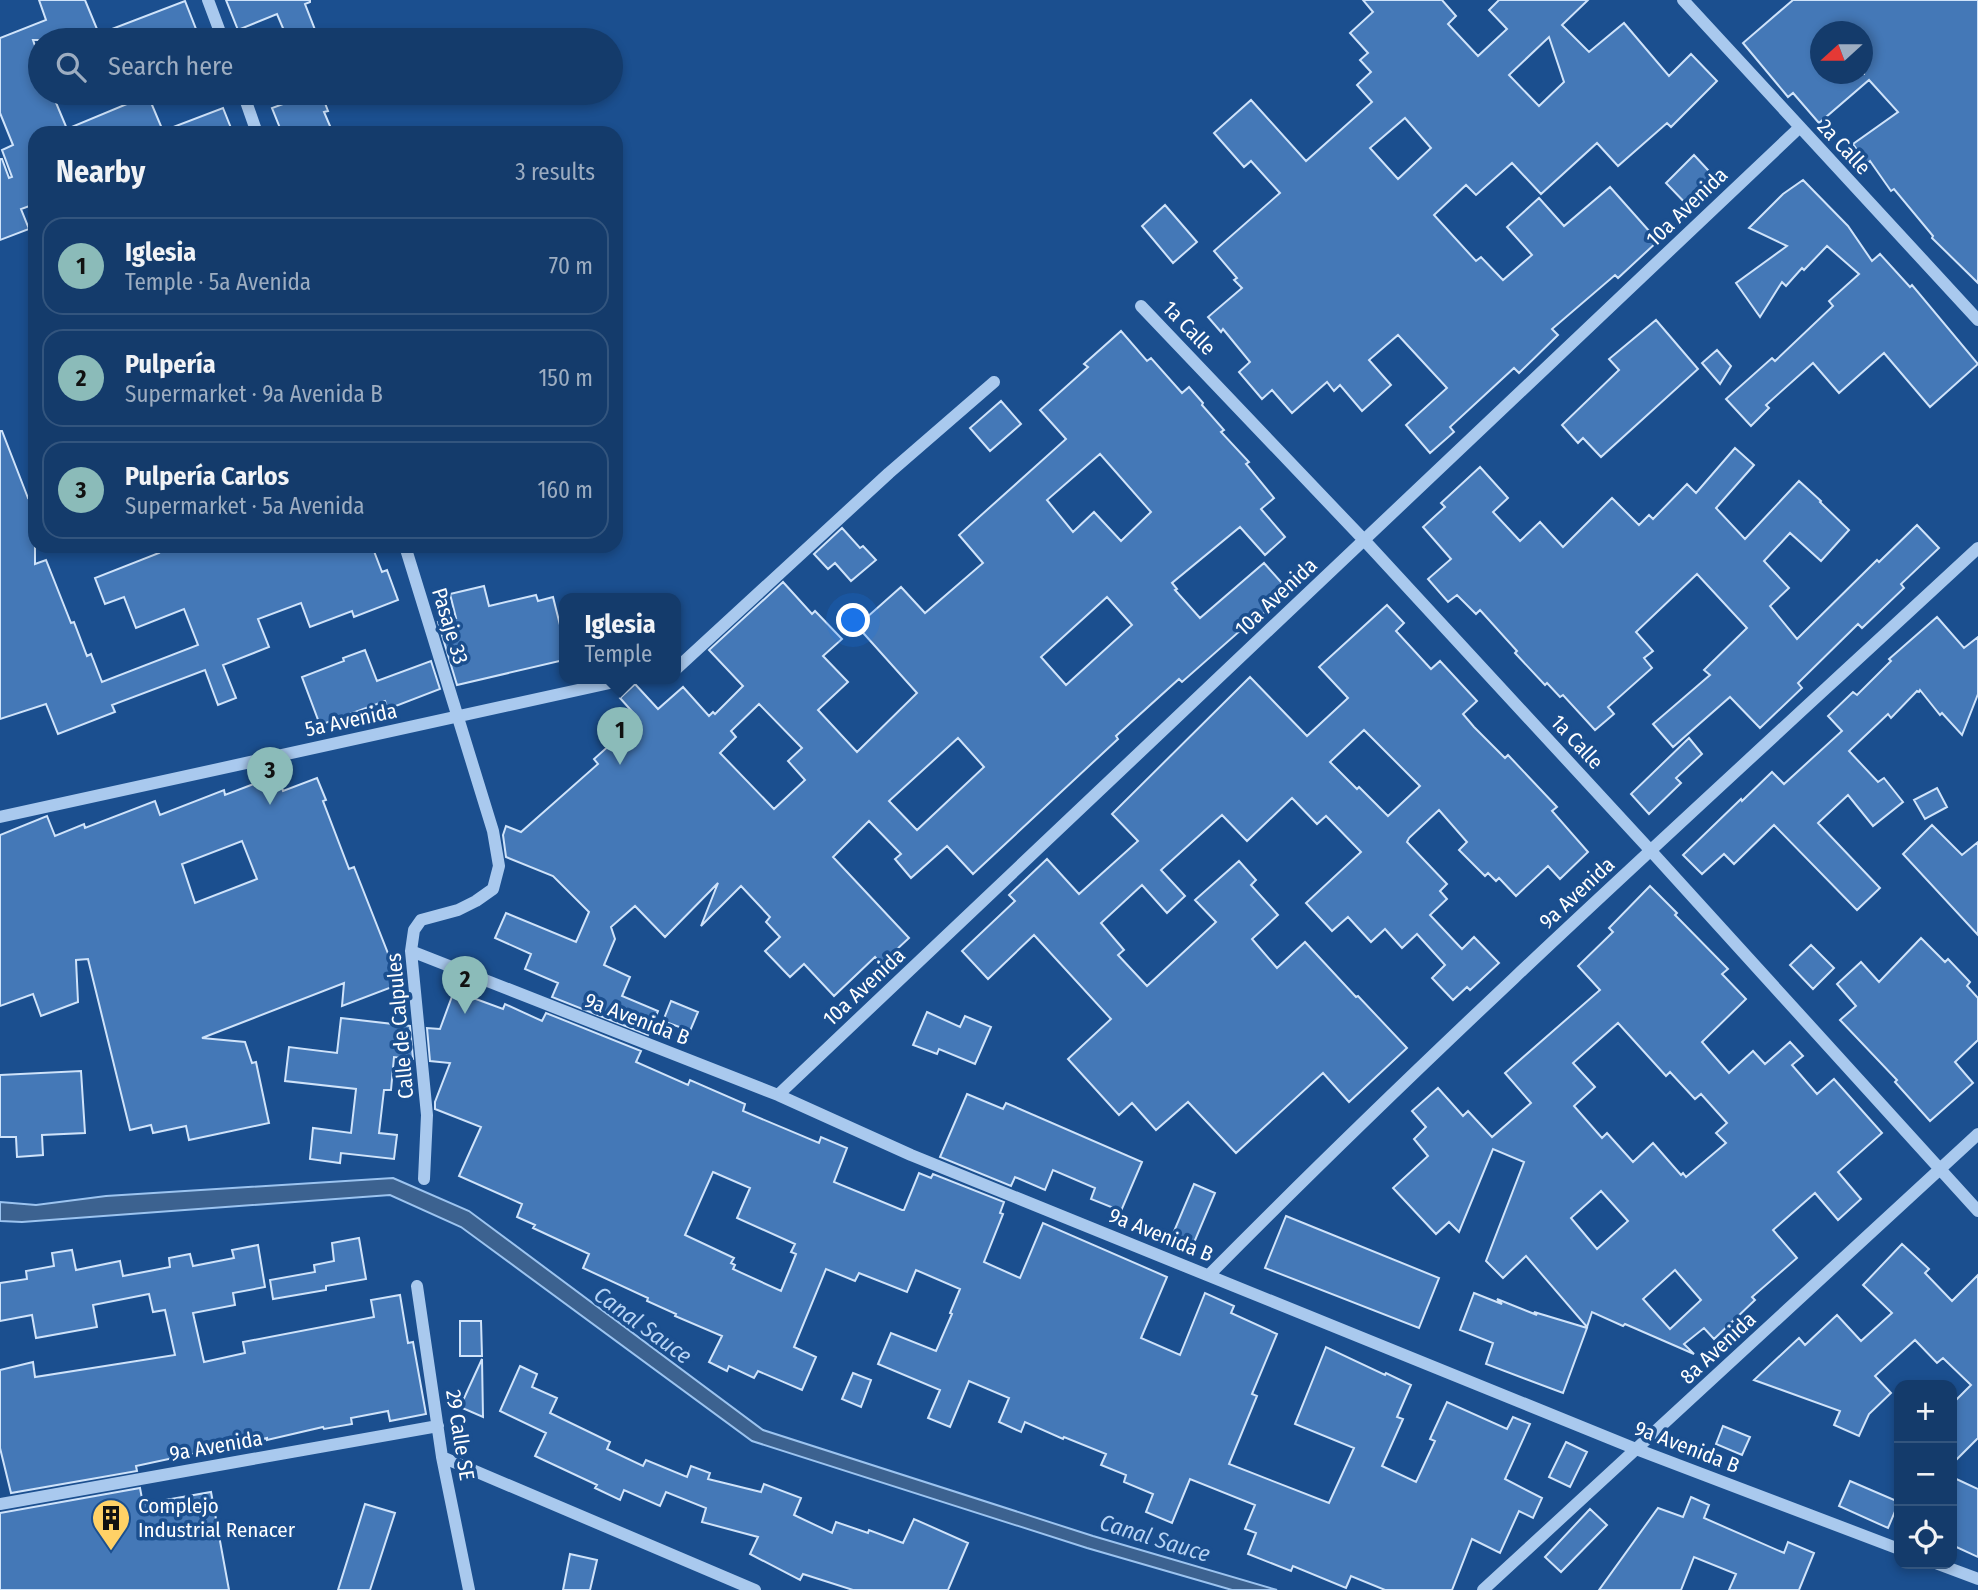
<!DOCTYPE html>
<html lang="en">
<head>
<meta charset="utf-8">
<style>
	:root { --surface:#143b6b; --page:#1d4271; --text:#f1f3f6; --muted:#9dadc1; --line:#33557e; --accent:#8bbbb9 }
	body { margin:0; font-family:"Fira Sans Condensed",sans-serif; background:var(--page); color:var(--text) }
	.controls { position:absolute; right:21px; bottom:21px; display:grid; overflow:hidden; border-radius:14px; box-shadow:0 4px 10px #0003 }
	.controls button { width:63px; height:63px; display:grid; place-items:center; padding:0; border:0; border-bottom:2px solid var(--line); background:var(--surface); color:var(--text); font:35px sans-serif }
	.compass { position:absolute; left:1810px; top:21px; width:63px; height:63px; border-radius:50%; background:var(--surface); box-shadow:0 4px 10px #0003; rotate:249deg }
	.you { position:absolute; left:854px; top:621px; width:24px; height:24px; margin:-18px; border:5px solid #fff; border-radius:50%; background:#1a73e8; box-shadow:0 0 0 10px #1a73e833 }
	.badge { display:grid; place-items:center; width:46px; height:46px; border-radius:50%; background:var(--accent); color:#111; font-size:23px; font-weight:700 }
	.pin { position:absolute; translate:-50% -58px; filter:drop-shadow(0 2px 4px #0008) }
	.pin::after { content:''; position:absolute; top:37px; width:24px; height:21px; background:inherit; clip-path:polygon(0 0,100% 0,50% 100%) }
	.popup { position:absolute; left:559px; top:593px; width:122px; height:91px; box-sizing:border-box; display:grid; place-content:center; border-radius:14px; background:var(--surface); filter:drop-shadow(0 2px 5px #0005); font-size:23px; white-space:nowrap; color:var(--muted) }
	.popup b { font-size:26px; color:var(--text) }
	.popup::after { content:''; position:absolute; left:50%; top:100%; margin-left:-14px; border:14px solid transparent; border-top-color:var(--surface) }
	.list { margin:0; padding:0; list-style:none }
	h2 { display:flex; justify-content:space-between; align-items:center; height:91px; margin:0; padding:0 28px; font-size:30px }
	h2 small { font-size:23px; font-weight:400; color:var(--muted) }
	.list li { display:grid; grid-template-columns:46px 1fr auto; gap:21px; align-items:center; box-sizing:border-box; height:98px; margin:0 14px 14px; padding:0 14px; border:2px solid var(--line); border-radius:21px }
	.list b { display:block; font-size:26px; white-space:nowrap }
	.list p { margin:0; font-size:23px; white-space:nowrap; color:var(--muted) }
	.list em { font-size:23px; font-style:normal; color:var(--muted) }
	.icon { flex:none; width:38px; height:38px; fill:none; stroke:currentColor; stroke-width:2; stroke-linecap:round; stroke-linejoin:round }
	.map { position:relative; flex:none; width:1978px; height:1590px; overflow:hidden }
	.search { position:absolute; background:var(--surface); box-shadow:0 4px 10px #0003; left:28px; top:28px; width:595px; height:77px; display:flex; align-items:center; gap:18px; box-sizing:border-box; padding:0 24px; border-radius:38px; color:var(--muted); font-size:26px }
	.panel { position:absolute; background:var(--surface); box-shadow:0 4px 10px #0003; left:28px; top:126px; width:595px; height:427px; border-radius:21px }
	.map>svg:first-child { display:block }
	.water { fill:#3c6290; stroke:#9cc4f0; stroke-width:2 }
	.building { fill:#4478b7; stroke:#cfe3fa; stroke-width:2; fill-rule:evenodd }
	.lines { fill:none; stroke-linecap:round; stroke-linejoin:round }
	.minor { stroke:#a9c9ee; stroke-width:12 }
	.labels { text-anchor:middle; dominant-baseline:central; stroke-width:7; stroke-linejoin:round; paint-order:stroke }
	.street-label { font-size:21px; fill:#fff; stroke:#1b4f8f }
	.poi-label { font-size:21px; fill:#fff; stroke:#1b4f8f; text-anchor:start }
	.water-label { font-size:23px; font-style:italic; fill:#b5d3f5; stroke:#1b4f8f }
</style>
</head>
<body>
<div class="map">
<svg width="1978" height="1590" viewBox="0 0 1978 1590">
	<rect width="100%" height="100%" fill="#1b4f8f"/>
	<!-- water -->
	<path class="water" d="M393 1178 469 1211 763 1430 1093 1536 1277 1590H1232L1087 1548 752 1441 461 1227 390 1195 22 1222 0 1221V1202L36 1205 106 1196Z"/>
	<!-- building -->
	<path class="building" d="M39 0H85L99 34 185 1 196 29 168 40H33L40 60V93H52L67 129 127 104 122 93H147L163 131 223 108 233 133H35V204L21 209 29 229 0 240V159H2L9 178 12 177 2 150 13 145 0 113V38L46 20Z
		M226 0H310V2L305 4 319 40H288L277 14 238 30Z
		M1363 0H1442L1456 16 1448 24 1478 56 1507 29 1489 10 1499 0H1588L1562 25 1589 52 1624 23 1669 76 1691 54 1717 81 1671 127 1667 123 1618 166 1597 143 1541 194 1512 163 1476 195 1466 185 1434 215 1476 261 1481 257 1503 280 1532 255 1507 227 1539 198 1564 226 1610 187 1658 241 1618 278 1615 275 1552 329 1558 335 1519 373 1514 368 1450 427 1454 432 1430 453 1406 425 1447 388 1398 335 1369 360 1391 385 1362 411 1340 385 1334 391 1327 382 1292 413 1272 390 1262 399 1239 372 1250 362 1223 329 1221 332 1208 317 1242 288 1234 280 1237 278 1214 251 1280 193 1251 161 1244 167 1214 133 1251 100 1306 161 1372 102 1357 85 1371 72 1360 60 1368 53 1350 33 1373 12ZM1549 37 1564 82 1539 106 1509 75ZM1405 118 1431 148 1398 179 1370 148Z
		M1793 0H1978V283L1932 238 1933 236 1894 189 1891 191 1870 161 1867 164 1853 144 1898 112 1869 80 1819 123 1793 93 1788 97 1743 43ZM1821 32H1863L1864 74H1821Z
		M313 93H321L328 111 324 112 333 133H282L272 108Z
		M1694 155 1720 183 1692 210 1666 183Z
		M1803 180 1848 226 1872 261 1880 254 1910 287 1912 285 1978 364 1930 407 1884 353 1839 393 1813 363 1766 405 1769 408 1751 426 1726 399 1772 358 1775 361 1833 306 1829 301 1859 274 1827 246 1804 270 1802 268 1786 286 1782 282 1760 317 1736 283 1787 246 1749 228 1783 194Z
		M1165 205 1197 242 1173 263 1142 226Z
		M1656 320 1698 369 1601 457 1583 438 1578 443 1562 425 1619 370 1609 359Z
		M1121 331 1147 361 1151 358 1182 393 1189 387 1203 403 1202 405 1224 430 1221 432 1249 462 1246 464 1274 498 1261 509 1285 537 1265 555 1240 527 1172 583 1177 589 1175 590 1200 618 1264 563 1289 591 1253 623 1251 621 1182 682 1179 679 1116 736 1118 739 973 874 947 846 911 878 895 859 901 854 869 821 833 857 909 938 881 964 875 957 834 996 804 964 790 977 765 951 780 937 766 922 770 917 741 886 701 926 718 883 665 937 635 906 611 927 615 939 604 965 630 977 622 996 658 1011 648 1035 552 997 558 983 525 969 531 954 495 938 506 913 576 942 589 912 553 876 506 857 503 835 506 826 521 832 598 764 594 759 621 735 619 733 637 717 620 698 635 684 658 709 683 687 709 716 713 712 715 714 743 686 709 650 783 582 812 614 815 611 842 639 823 656 848 682 818 710 857 752 917 693 857 626 901 587 925 613 983 563 959 535 1066 439 1040 410 1088 367 1084 364ZM1100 454 1151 512 1121 541 1094 512 1073 532 1047 500ZM1107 597 1132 625 1066 685 1041 657ZM759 704 802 748 788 761 805 780 774 809 720 753 736 737 731 731ZM958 738 984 767 917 830 889 801Z
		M1717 350 1731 366 1720 384 1702 363Z
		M1001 401 1021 424 990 451 970 428Z
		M0 431H2L28 498 35 495V564L46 560 71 623 74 622 87 656 91 654 102 682 198 645 184 609 136 628 124 597 105 604 95 578 159 553 156 546H372L382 572 387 570 398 600 354 617 352 611 310 627 301 603 258 619 269 647 223 665 236 698 218 705 205 670 112 705 115 712 58 734 46 704 0 719Z
		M1735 448 1754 465 1716 508 1745 539 1799 481 1821 501 1820 502 1849 530 1821 561 1790 533 1764 561 1789 588 1770 606 1797 639 1877 560 1879 562 1917 525 1939 548 1901 584 1904 588 1862 628 1858 624 1798 683 1802 688 1760 728 1730 697 1673 747 1653 724 1710 675 1704 670 1747 628 1697 574 1636 632 1653 651 1644 658 1652 668 1608 707 1614 714 1595 730 1563 695 1560 697 1547 683 1545 685 1515 653 1517 651 1480 610 1476 614 1457 595 1448 602 1428 579 1451 559 1423 527 1445 507 1441 503 1480 467 1508 498 1493 512 1520 541 1540 522 1563 547 1612 498 1639 525 1649 515 1653 519 1687 484 1696 493Z
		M842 528 860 548 863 546 876 560 851 581 835 563 828 569 814 554Z
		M484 586 489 606 536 595 538 601 553 597 560 625 564 624V660L457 685 438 622 456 618 450 594Z
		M1387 605 1404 623 1396 631 1431 669 1440 661 1477 701 1463 714 1474 727 1505 758 1508 755 1557 807 1552 811 1588 852 1560 879 1548 866 1516 896 1499 878 1496 881 1488 873 1485 876 1459 850 1467 842 1439 810 1409 838 1407 842 1447 884 1440 891 1447 899 1430 915 1462 949 1474 937 1499 963 1470 990 1467 987 1453 1000 1432 978 1445 965 1417 934 1402 948 1385 929 1371 942 1348 917 1332 931 1306 903 1361 852 1326 816 1317 824 1292 798 1247 841 1222 815 1161 870 1185 896 1167 913 1142 885 1101 923 1124 950 1118 955 1147 986 1216 922 1195 900 1239 861 1256 880 1251 885 1278 915 1252 939 1277 968 1305 942 1356 997 1358 996 1407 1048 1349 1102 1323 1073 1236 1153 1188 1102 1156 1130 1132 1103 1119 1115 1068 1059 1111 1019 1034 935 988 979 962 951 1015 901 1009 895 1047 859 1079 894 1138 841 1112 814 1250 677 1307 736 1348 698 1319 667ZM1364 730 1420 786 1388 816 1359 787 1357 789 1330 762Z
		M1937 617 1964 648 1978 637V694L1962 735 1942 713 1940 715 1920 690 1919 692 1917 691 1891 718 1888 714 1849 751 1878 782 1884 778 1903 802 1873 826 1848 795 1818 823 1880 888 1857 910 1774 825 1734 864 1724 854 1702 874 1683 855 1741 799 1742 801 1772 772 1784 784 1842 731 1828 716 1853 692 1857 695 1891 661 1889 659Z
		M365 650 377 681 431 661 440 689 388 709 385 701 320 725 302 677 344 661 343 658Z
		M1689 738 1702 754 1676 778 1681 783 1649 814 1631 794Z
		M277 775 283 791 317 778 326 800 323 801 349 869 354 867 400 984 342 1006 344 983 202 1038 245 1042 252 1063 256 1062 269 1123 189 1140 186 1126 153 1133 151 1125 130 1130 88 959 76 960 78 1002 41 1016 33 994 0 1006V835L47 816 55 836 84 824 85 828 155 801 160 815 224 790 225 795ZM242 841 257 879 195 903 182 864Z
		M1937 788 1947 807 1925 819 1914 800Z
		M1932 825 1962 855 1978 842V935L1903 854Z
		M1650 886 1677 913 1675 915 1728 969 1722 974 1746 999 1702 1042 1729 1073 1753 1051 1765 1064 1790 1042 1803 1056 1792 1065 1817 1094 1834 1079 1882 1133 1838 1172 1861 1199 1838 1220 1815 1193 1773 1230 1797 1258 1752 1297 1755 1300 1714 1339 1704 1328 1684 1344 1694 1354 1625 1324 1623 1326 1592 1312 1587 1327 1526 1256 1503 1278 1486 1261 1524 1162 1493 1149 1459 1232 1449 1222 1436 1234 1393 1188 1428 1156 1414 1139 1426 1127 1412 1111 1438 1088 1463 1116 1468 1111 1492 1137 1531 1103 1505 1073 1600 990 1578 966 1613 932 1609 928ZM1618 1023 1666 1076 1670 1072 1695 1099 1701 1094 1727 1123 1716 1133 1726 1143 1686 1177 1683 1173 1681 1175 1653 1143 1633 1162 1607 1133 1602 1138 1574 1106 1595 1087 1573 1063ZM1601 1191 1628 1221 1597 1249 1571 1218ZM1675 1270 1701 1300 1670 1329 1643 1299Z
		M1921 938 1945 962 1948 959 1970 982 1967 986 1978 998V1040L1955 1062 1973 1083 1930 1121 1895 1082 1897 1080 1840 1020 1856 1006 1837 984 1861 962 1879 982Z
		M1811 945 1834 968 1813 989 1790 965Z
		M454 991 503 1009 505 1004 542 1021 546 1013 641 1051 636 1062 688 1085 690 1080 745 1104 743 1111 819 1143 821 1137 847 1148 834 1182 902 1210H904L919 1173 931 1178 933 1174 1004 1202 1000 1213 1003 1214 984 1262 1020 1278 1043 1223 1167 1277 1141 1338 1180 1355 1205 1293 1234 1306 1231 1313 1277 1334 1252 1394 1257 1396 1229 1464 1329 1503 1354 1448 1295 1424 1326 1347 1385 1375 1386 1373 1411 1385 1397 1417 1403 1419 1382 1466 1416 1482 1435 1441 1430 1439 1447 1402 1507 1429 1513 1417 1530 1424 1505 1479 1542 1498 1533 1518 1519 1511 1500 1553 1472 1539 1452 1590H1385L1351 1576 1346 1588 1293 1566 1291 1571 1248 1554 1256 1533 1245 1529 1255 1505 1190 1479 1172 1523 1146 1512 1153 1494 1124 1482 1126 1475 1101 1465 1106 1454 1064 1437 1063 1439 1025 1422 1021 1432 999 1422 1009 1398 969 1381 950 1427 928 1418 940 1390 878 1364 891 1333 936 1351 952 1314 950 1313 960 1289 916 1270 907 1292 859 1273 855 1281 826 1269 794 1347 816 1357 802 1390 758 1371 754 1378 729 1366 727 1371 709 1362 722 1336 675 1316 676 1314 647 1301 648 1298 583 1268 589 1254 533 1228 535 1225 517 1217 522 1204 459 1176 481 1127 435 1109V1102L450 1063 430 1061 427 1028 440 1029ZM713 1172 750 1188 737 1218 795 1244 791 1252 796 1254 781 1291 733 1269 735 1265 731 1263 734 1258 685 1235Z
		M671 1001 698 1012 690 1031 663 1021Z
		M927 1012 960 1027 965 1016 991 1027 975 1064 939 1049 937 1054 913 1045Z
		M341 1018 410 1026 413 1059 394 1057 391 1090H384L379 1133 397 1135 394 1159 341 1153 340 1163 310 1159 313 1128 351 1133 356 1089 285 1081 289 1047 337 1053Z
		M81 1071 85 1133 42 1135 43 1155 17 1157 16 1137H0V1075Z
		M967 1094 1003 1109 1006 1103 1142 1162 1121 1211 1091 1199 1095 1188 1053 1170 1045 1190 1015 1177 1011 1186 940 1157Z
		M1194 1184 1215 1193 1193 1245 1172 1236Z
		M1286 1216 1439 1278 1419 1328 1265 1268Z
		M359 1238 366 1279 326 1286V1290L273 1299 270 1280 315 1272 314 1265 334 1261 332 1243Z
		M1902 1244 1929 1269 1925 1273 1952 1301 1978 1275V1438L1952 1464V1404L1971 1385 1943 1358 1937 1363 1915 1340 1875 1376 1891 1393 1869 1414 1859 1436 1834 1425 1840 1411 1754 1380 1799 1338 1805 1345 1837 1315 1861 1341 1892 1313 1863 1285Z
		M258 1245 265 1287 233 1293 235 1305 193 1313 204 1362 245 1353 243 1342 374 1317 371 1300 400 1295 408 1343 413 1342 426 1414 390 1421 388 1411 351 1418 352 1424 324 1429 323 1427 267 1440V1438L136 1466 137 1471 11 1493 0 1448V1370L33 1362 35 1377 175 1355 165 1310 153 1312 149 1294 93 1305 97 1327 36 1338 32 1315 0 1321V1283L27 1279 26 1271 54 1266 52 1253 72 1250 76 1270 120 1261 123 1276 170 1267 169 1258 190 1254 193 1266 234 1258 232 1250Z
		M1474 1293 1502 1304 1497 1299 1537 1315 1534 1312 1587 1328 1563 1393 1486 1364 1493 1343 1460 1330Z
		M460 1321H481L482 1356H460Z
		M482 1359 483 1417 460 1407Z
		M520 1366 537 1374 532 1387 557 1398 550 1413 610 1442 607 1449 643 1466 646 1460 687 1477 691 1466 710 1473 708 1479 761 1492 764 1484 801 1498 794 1515 832 1533 836 1522 868 1533 869 1530 903 1543 914 1519 968 1543 948 1590H853L803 1574 800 1580 750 1554 758 1537 702 1522 706 1508 666 1492 660 1506 624 1490 620 1500 595 1488 597 1485 535 1456 546 1433 500 1411Z
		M853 1373 871 1380 861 1407 842 1399Z
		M1723 1426 1750 1437 1742 1455 1716 1444Z
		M1566 1442 1587 1452 1570 1487 1549 1477Z
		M1952 1477 1978 1489V1557L1952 1545Z
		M1850 1481 1899 1502 1888 1528 1839 1506Z
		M140 1488 143 1504 211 1492 229 1590H0V1513Z
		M1691 1497 1709 1505 1704 1518 1784 1553 1788 1542 1814 1553 1799 1590H1729L1736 1574 1694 1557 1681 1590H1599L1658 1508 1683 1517Z
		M365 1504 395 1513 370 1590H338Z
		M1590 1509 1607 1525 1561 1572 1545 1557Z
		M570 1554 597 1560 590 1590H563Z"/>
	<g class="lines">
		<!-- minor -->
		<path class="minor" d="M208 0 223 40
			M1683 0 1978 320
			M243 93 257 133
			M1141 306 1364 540 1651 851 1978 1211
			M405 546 493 831 499 866 493 889 476 901 458 910 421 920 414 930 411 951 427 1115 424 1179
			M676 669 889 473 994 382
			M0 817 628 679
			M411 951 778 1095 911 1155 1636 1449 1899 1549
			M778 1095 1800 127
			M1209 1275C1457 1024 1719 788 1978 548
			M417 1286 442 1457 469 1590
			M442 1457 755 1590
			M0 1504 438 1426
			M1938 1564 1978 1579
			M1483 1590 1978 1134"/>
	</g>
	<!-- icons -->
	<defs>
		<symbol id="building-pin" viewBox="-11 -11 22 30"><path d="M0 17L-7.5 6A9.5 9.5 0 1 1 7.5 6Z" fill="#ffd166" stroke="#1b4f8f"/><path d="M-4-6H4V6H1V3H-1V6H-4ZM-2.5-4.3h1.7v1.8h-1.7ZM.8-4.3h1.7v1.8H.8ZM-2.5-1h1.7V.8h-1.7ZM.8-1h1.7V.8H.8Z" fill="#111"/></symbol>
	</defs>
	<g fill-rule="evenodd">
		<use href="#building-pin" x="89" y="1496" width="44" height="60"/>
	</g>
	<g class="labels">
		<!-- street labels -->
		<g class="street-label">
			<text transform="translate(1844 147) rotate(47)">2a Calle</text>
			<text transform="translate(1687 207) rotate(-44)">10a Avenida</text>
			<text transform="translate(1189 328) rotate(46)">1a Calle</text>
			<text transform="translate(1276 597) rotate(-43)">10a Avenida</text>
			<text transform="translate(450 626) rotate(73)">Pasaje 33</text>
			<text transform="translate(351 720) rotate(-12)">5a Avenida</text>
			<text transform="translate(1577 742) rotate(47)">1a Calle</text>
			<text transform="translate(1577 893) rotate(-43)">9a Avenida</text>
			<text transform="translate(864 987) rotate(-43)">10a Avenida</text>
			<text transform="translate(637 1019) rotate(21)">9a Avenida B</text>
			<text transform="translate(400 1026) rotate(-95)">Calle de Calpules</text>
			<text transform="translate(1161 1235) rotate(22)">9a Avenida B</text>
			<text transform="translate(1718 1348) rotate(-43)">8a Avenida</text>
			<text transform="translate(460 1435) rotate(81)">29 Calle SE</text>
			<text transform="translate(216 1446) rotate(-10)">9a Avenida</text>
			<text transform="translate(1687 1447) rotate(21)">9a Avenida B</text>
		</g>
		<!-- poi labels -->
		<g class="poi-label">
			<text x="138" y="1506">Complejo<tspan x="138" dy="24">Industrial Renacer</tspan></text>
		</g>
		<!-- water labels -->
		<g class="water-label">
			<text transform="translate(643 1325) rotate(36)">Canal Sauce</text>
			<text transform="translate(1155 1538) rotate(17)">Canal Sauce</text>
		</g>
	</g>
</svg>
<div class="controls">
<button>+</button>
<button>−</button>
<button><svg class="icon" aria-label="locate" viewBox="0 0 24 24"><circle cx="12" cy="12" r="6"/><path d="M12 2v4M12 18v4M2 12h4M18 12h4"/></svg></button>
</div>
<svg class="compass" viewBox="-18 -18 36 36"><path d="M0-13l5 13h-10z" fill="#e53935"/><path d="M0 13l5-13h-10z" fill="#9dadc1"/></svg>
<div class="you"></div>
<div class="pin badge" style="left:620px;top:765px">1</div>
<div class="popup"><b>Iglesia</b>Temple</div>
<div class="pin badge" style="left:465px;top:1014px">2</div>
<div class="pin badge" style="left:270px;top:805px">3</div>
<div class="search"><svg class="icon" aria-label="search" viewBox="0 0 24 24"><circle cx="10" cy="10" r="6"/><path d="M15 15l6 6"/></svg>Search here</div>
<section class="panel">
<h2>Nearby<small>3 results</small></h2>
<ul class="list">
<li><span class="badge">1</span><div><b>Iglesia</b><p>Temple · 5a Avenida</p></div><em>70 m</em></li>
<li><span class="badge">2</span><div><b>Pulpería</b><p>Supermarket · 9a Avenida B</p></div><em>150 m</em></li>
<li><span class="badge">3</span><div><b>Pulpería Carlos</b><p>Supermarket · 5a Avenida</p></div><em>160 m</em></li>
</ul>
</section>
</div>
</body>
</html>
